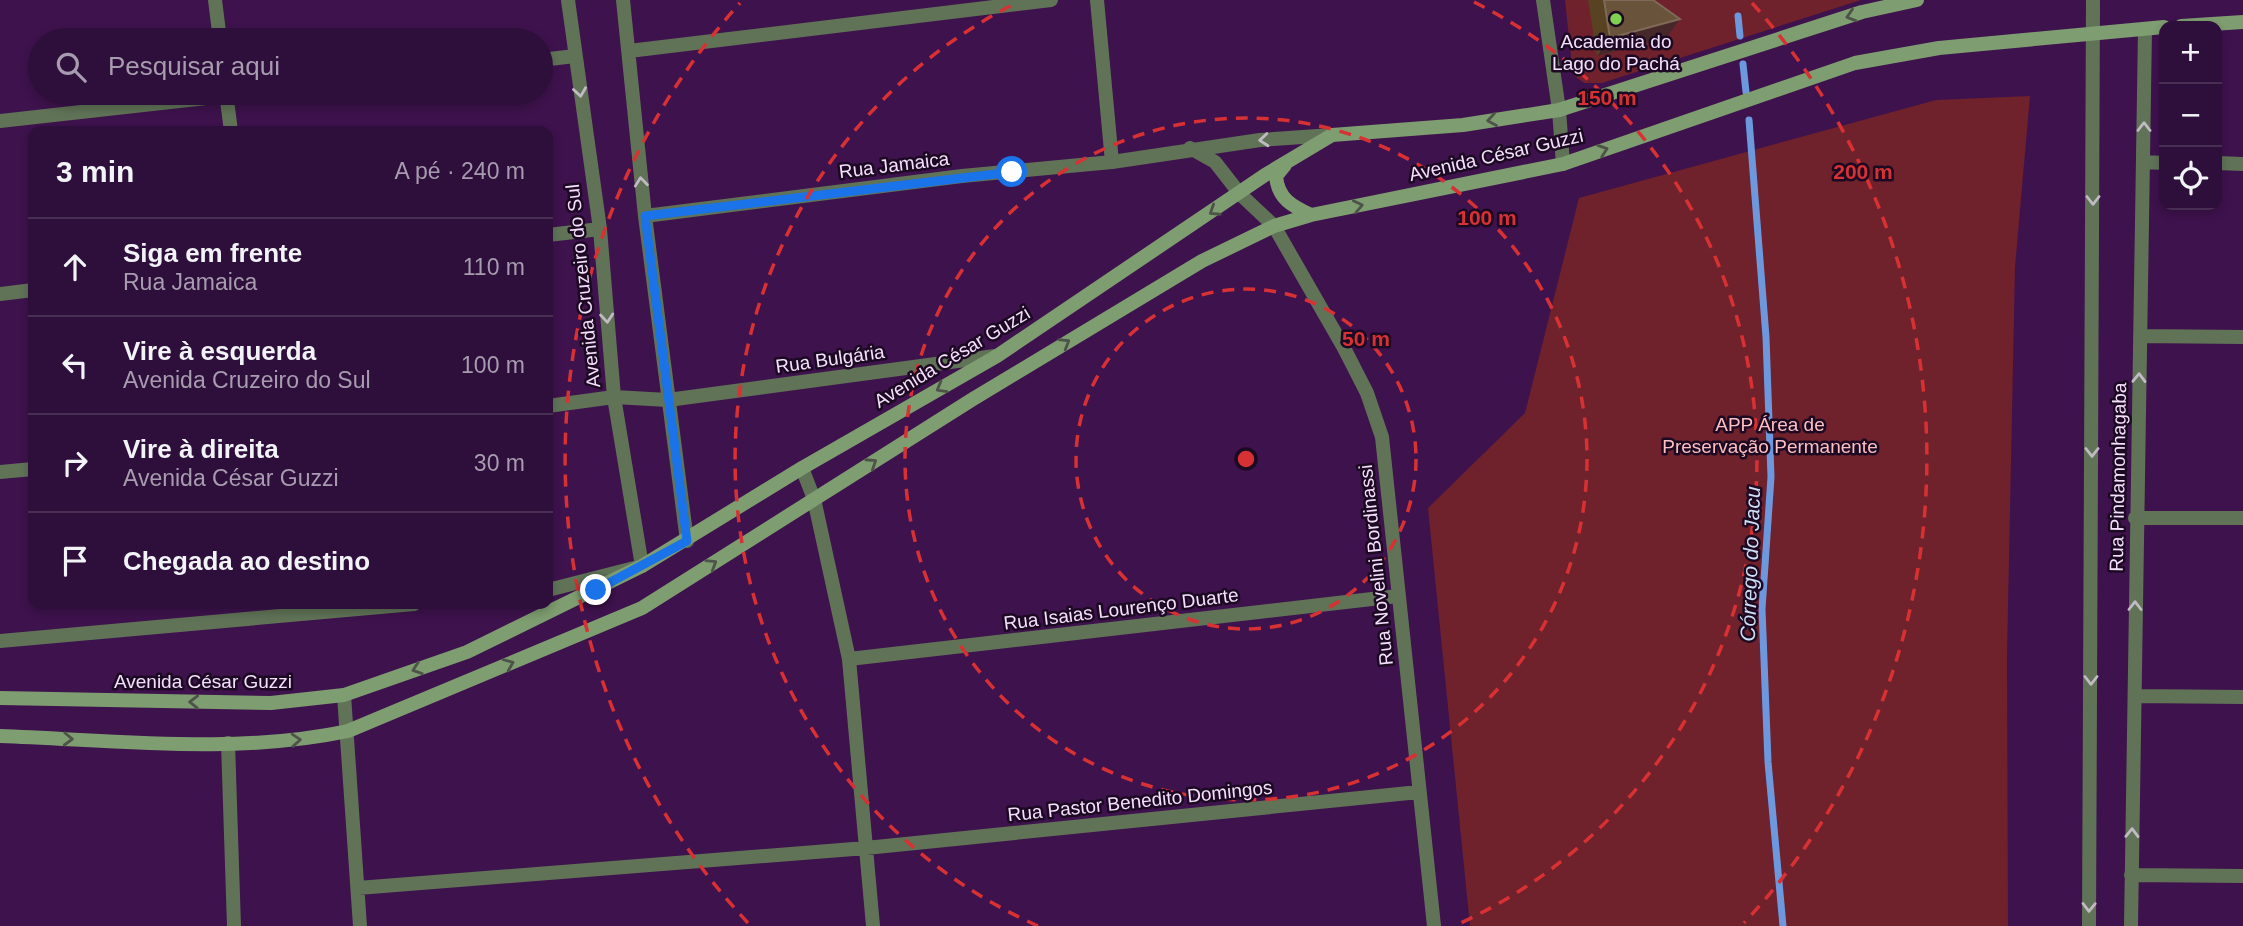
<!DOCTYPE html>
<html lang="pt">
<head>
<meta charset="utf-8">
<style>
	:root { --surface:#2e0e3a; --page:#361742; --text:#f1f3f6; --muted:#a79caf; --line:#492e54 }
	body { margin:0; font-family:Helvetica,sans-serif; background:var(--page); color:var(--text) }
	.controls { position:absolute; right:21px; top:21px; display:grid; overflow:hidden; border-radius:14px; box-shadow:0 4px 10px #0003 }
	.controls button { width:63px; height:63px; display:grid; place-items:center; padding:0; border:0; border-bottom:2px solid var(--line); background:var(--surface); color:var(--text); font:35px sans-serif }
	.stop { position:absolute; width:21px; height:21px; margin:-16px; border:5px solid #1a73e8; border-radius:50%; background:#fff }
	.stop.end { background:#1a73e8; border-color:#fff; box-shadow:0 2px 7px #0008 }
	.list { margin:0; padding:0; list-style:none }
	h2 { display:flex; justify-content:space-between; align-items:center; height:91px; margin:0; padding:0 28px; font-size:30px }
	h2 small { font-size:23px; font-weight:400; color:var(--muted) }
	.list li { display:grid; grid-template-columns:46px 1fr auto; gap:21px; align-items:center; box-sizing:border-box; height:98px; padding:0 28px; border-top:2px solid var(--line) }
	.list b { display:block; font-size:26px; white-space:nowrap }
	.list p { margin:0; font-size:23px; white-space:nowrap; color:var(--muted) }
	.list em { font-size:23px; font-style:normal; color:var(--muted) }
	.icon { flex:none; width:38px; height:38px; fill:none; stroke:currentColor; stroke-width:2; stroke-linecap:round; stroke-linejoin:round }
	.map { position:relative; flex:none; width:2243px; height:926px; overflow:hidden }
	.search { position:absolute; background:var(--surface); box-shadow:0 4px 10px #0003; left:28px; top:28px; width:525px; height:77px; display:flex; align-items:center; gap:18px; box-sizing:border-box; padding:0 24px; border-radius:38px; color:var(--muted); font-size:26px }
	.panel { position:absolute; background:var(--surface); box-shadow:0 4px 10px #0003; left:28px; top:126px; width:525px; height:483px; border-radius:14px }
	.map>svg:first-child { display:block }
	.green { fill:#6f212c }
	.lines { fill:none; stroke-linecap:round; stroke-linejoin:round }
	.stream { stroke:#6e98dd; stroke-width:7 }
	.street { stroke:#607357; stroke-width:14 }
	.secondary { stroke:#7e9d70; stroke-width:14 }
	.wall { fill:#594222 }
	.shaded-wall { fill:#47282a }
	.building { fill:#69533a; stroke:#7f6958; stroke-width:2 }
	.oneway { stroke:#4d5349 }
	.oneway2 { stroke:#c0bac2 }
	.route { stroke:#1a73e8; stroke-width:9 }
	.ring { fill:none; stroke:#d83133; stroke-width:3.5; stroke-dasharray:12 9 }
	.poi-dot { fill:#7fd052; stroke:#1c0922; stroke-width:2.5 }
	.labels { text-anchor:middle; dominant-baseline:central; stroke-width:5; stroke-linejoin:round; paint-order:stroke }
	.poi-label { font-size:19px; fill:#f4e0fc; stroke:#1c0922 }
	.street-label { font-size:19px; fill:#f4e0fc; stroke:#1c0922 }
	.park-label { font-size:19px; fill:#fdbfc1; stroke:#1c0922 }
	.water-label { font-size:21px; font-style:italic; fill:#cddef5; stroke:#1c0922 }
	.centre { fill:#d83133; stroke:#1c0922; stroke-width:3.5 }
	.ring-label { font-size:21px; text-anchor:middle; font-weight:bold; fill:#d83133; stroke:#1c0922; stroke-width:5; stroke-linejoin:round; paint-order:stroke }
</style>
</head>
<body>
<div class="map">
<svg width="2243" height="926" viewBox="0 0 2243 926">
	<rect width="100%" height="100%" fill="#3e124d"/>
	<!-- green -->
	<path class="green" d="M1565 0H1861L1602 83H1584L1573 75Z
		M2030 96 2015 267 2007 656 2008 926H1470L1428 508 1525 413 1579 198 1936 100Z"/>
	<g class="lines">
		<!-- stream -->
		<path class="stream" d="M1738 16 1740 36
			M1743 64 1746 92
			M1749 120 1766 337 1771 477 1762 609 1768 762 1783 926"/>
		<!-- street -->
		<path class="street" d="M215 0 220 40
			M623 0 645 216 687 541
			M1097 0 1112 162
			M1543 0 1559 110 1563 164
			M629 51 1051 0
			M541 60 575 56
			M226 93 231 131
			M0 121 251 93
			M1190 148 1215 162 1240 194 1274 226 1344 348 1367 393 1382 437 1434 926
			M2143 162 2164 163
			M2217 163 2243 164
			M645 216 962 176 1112 162 1260 140 1332 135
			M548 235 600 229
			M0 294 33 290
			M2140 336 2243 337
			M548 406 614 397 668 400 995 356
			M802 468 814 499 849 659 873 926
			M0 472 33 469
			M2135 518H2243
			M548 590 642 566 614 397 600 229 568 0
			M0 641 414 604
			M849 659 1398 596
			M344 695 360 926
			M2136 696 2243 697
			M228 743 234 926
			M2131 875 2243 876
			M358 888 866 848 1419 792
			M2089 926 2093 0
			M2131 926 2145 29"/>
		<!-- secondary -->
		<path class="secondary" d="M2181 26 2243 22
			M1285 165 1276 176C1278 199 1292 206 1311 215
			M0 698 271 703 344 695 467 652 642 566 802 468 997 356 1265 175 1332 135 1463 125 1559 110 1862 12 1917 0
			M0 736C114 740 235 755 348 731L642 608 973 399 1202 261 1274 226 1311 215 1563 164 1855 63 1939 48 2164 27"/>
	</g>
	<!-- wall -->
	<path class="wall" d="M1588 0H1653L1667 37 1597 56Z"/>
	<!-- shaded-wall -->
	<path class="shaded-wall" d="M1680 19 1667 37 1597 56 1610 38Z"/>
	<!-- building -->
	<path class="building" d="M1604 0H1653L1680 19 1610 38Z"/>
	<!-- one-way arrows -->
	<defs><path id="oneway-chevron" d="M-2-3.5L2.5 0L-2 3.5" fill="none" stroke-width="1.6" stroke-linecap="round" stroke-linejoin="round" transform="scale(1.75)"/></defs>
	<g class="oneway">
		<use href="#oneway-chevron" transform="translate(1851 16) rotate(163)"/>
		<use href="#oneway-chevron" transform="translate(1492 120) rotate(171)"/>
		<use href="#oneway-chevron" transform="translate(1603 150) rotate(-19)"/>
		<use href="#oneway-chevron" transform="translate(1358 206) rotate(-12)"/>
		<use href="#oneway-chevron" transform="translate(1214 211) rotate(147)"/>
		<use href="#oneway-chevron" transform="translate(1065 343) rotate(-31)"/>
		<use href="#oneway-chevron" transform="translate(941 388) rotate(150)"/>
		<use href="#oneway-chevron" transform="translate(872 463) rotate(-33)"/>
		<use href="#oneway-chevron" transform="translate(712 564) rotate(-32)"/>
		<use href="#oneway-chevron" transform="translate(509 664) rotate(-23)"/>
		<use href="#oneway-chevron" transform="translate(417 669) rotate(161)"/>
		<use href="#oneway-chevron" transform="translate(194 702) rotate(-179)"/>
		<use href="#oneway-chevron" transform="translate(68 739) rotate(2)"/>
		<use href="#oneway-chevron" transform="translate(296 740) rotate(-4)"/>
	</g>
	<g class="oneway2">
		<use href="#oneway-chevron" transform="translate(580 92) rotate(82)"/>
		<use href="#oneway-chevron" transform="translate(2144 127) rotate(-90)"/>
		<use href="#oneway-chevron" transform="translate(1264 140) rotate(175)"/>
		<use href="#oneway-chevron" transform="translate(641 182) rotate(-96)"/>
		<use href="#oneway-chevron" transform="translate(2093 200) rotate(90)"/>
		<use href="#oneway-chevron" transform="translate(607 318) rotate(85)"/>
		<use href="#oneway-chevron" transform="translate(2139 378) rotate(-89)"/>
		<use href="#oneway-chevron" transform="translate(2092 452) rotate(90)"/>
		<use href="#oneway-chevron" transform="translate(2135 606) rotate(-90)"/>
		<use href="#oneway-chevron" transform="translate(2091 680) rotate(90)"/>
		<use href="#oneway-chevron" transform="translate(2132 833) rotate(-89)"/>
		<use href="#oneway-chevron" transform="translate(2089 907) rotate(91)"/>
	</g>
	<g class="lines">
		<!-- route -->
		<path class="route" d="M596 590 687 541 645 216 1012 172"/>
	</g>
	<!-- distance rings -->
	<g class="ring">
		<circle cx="1246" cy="459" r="170"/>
		<circle cx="1246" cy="459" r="341"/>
		<path d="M1038 926A511 511 0 0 1 1018 2M1474 2A511 511 0 0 1 1454 926"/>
		<path d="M748 923A681 681 0 0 1 740 3M1752 3A681 681 0 0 1 1744 923"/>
	</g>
	<!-- markers -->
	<circle class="poi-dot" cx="1616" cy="19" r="7"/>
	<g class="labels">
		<!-- poi labels -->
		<g class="poi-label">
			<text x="1616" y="41">Academia do<tspan x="1616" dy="22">Lago do Pachá</tspan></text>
		</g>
		<!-- street labels -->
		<g class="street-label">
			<text transform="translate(1496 155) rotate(-13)">Avenida César Guzzi</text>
			<text transform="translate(894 165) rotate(-7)">Rua Jamaica</text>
			<text transform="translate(583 286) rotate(-96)">Avenida Cruzeiro do Sul</text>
			<text transform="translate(952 357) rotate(-31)">Avenida César Guzzi</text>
			<text transform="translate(830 359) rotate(-8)">Rua Bulgária</text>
			<text transform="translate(2118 477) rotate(-89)">Rua Pindamonhagaba</text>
			<text transform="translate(1376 565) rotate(-96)">Rua Novelini Bordinassi</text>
			<text transform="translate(1121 609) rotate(-7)">Rua Isaias Lourenço Duarte</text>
			<text x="203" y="681">Avenida César Guzzi</text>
			<text transform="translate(1140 801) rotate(-6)">Rua Pastor Benedito Domingos</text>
		</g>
		<!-- park labels -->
		<g class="park-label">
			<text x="1770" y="424">APP Área de<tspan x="1770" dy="22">Preservação Permanente</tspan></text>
		</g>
		<!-- water labels -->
		<g class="water-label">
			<text transform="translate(1750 564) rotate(-88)">Córrego do Jacu</text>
		</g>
	</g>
	<circle cx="1246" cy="459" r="10" class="centre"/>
	<g class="ring-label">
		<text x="1607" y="105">150 m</text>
		<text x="1863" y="179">200 m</text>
		<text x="1487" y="225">100 m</text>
		<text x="1366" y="346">50 m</text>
	</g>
</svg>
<div class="controls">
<button>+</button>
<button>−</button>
<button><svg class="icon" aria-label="locate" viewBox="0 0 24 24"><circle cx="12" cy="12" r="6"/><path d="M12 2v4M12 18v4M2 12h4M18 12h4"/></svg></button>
</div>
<div class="stop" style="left:1012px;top:172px"></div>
<div class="stop end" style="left:596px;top:590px"></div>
<div class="search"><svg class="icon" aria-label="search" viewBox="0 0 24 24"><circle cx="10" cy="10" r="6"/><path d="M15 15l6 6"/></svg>Pesquisar aqui</div>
<section class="panel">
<h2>3 min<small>A pé · 240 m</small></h2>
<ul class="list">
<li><svg class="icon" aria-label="ahead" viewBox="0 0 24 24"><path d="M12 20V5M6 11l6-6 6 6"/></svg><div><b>Siga em frente</b><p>Rua Jamaica</p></div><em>110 m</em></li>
<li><svg class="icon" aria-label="left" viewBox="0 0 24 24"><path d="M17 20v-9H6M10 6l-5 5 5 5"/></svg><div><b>Vire à esquerda</b><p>Avenida Cruzeiro do Sul</p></div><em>100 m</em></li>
<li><svg class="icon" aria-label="right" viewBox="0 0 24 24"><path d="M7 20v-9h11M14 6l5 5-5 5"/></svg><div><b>Vire à direita</b><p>Avenida César Guzzi</p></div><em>30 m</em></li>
<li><svg class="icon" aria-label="arrive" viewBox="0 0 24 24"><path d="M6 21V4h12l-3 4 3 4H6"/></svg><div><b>Chegada ao destino</b></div></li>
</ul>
</section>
</div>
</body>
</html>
